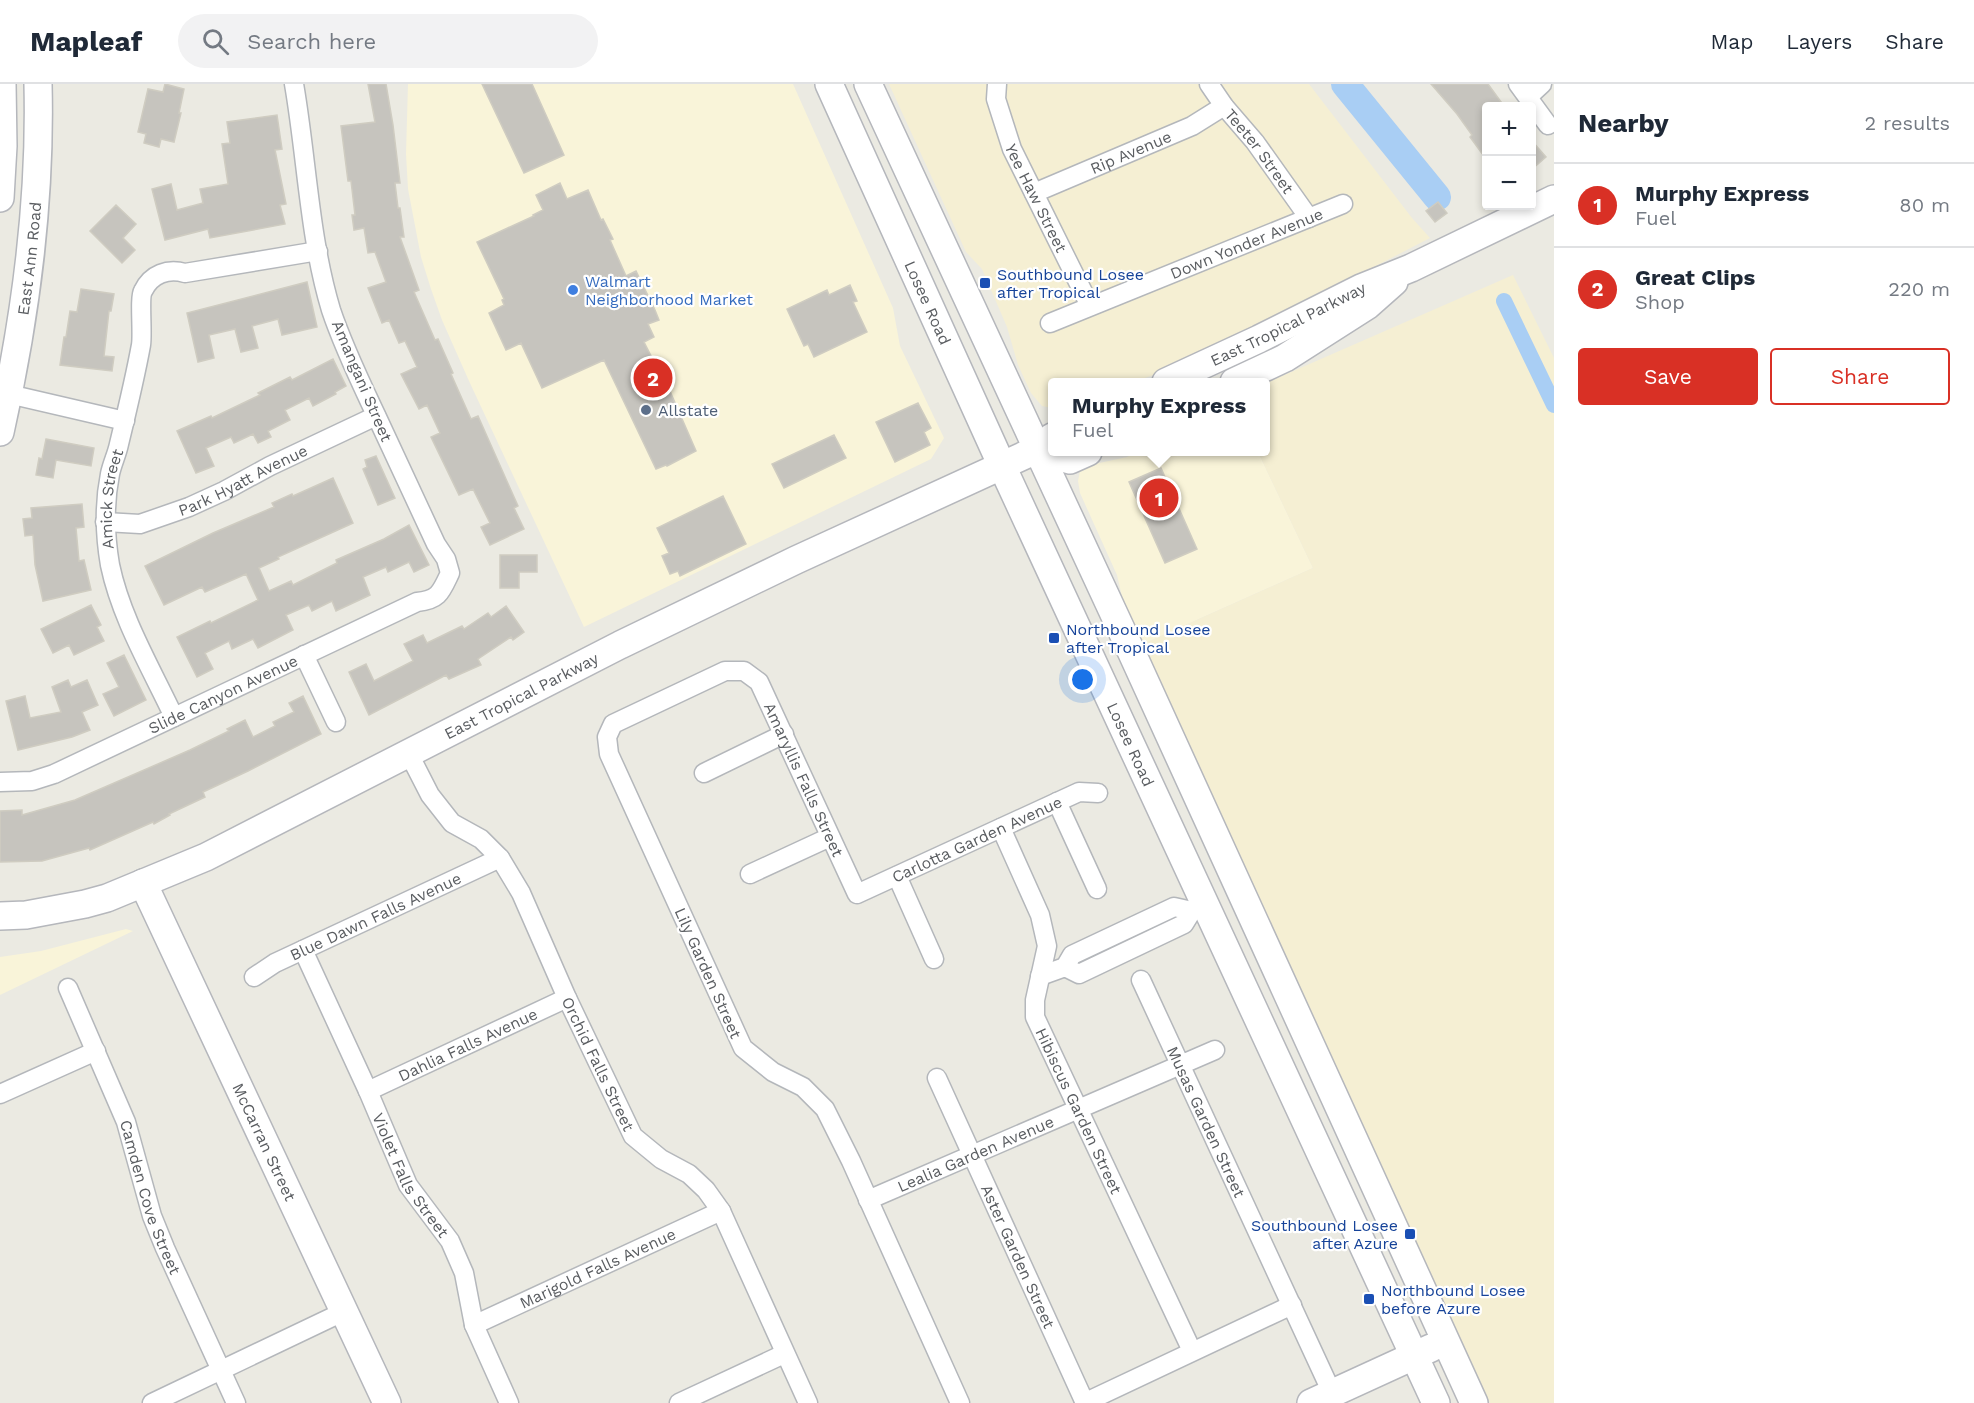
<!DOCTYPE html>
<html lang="en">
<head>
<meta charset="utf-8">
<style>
	:root { --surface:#fff; --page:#f2f2f3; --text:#1f2937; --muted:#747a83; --line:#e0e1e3; --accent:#d93025 }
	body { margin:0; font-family:"Work Sans",sans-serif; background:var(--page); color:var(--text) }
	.controls { position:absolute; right:18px; top:18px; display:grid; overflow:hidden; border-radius:6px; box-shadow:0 3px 9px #0003 }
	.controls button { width:54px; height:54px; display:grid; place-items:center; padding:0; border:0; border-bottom:2px solid var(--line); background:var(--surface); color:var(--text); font:30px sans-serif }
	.you { position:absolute; left:1083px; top:596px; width:21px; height:21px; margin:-15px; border:4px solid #fff; border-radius:50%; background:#1a73e8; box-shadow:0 0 0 9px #1a73e833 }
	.badge { display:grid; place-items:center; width:39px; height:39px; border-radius:50%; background:var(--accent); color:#fff; font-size:20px; font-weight:700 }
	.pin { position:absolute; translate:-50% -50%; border:3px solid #fff; box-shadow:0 2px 6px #0006 }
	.popup { position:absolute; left:1048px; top:294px; width:222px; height:78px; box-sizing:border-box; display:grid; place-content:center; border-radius:6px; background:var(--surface); filter:drop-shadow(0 2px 4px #0005); font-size:20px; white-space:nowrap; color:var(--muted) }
	.popup b { font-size:22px; color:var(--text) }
	.popup::after { content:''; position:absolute; left:50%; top:100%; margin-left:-12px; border:12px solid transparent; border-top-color:var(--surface) }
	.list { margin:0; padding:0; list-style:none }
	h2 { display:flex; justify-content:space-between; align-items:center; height:78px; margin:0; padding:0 24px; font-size:26px }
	h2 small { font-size:20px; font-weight:400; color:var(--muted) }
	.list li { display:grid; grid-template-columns:39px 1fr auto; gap:18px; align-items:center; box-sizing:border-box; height:84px; padding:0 24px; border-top:2px solid var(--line) }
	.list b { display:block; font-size:22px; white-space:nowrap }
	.list p { margin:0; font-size:20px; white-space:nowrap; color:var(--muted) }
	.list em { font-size:20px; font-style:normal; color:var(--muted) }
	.actions { display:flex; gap:12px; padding:18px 24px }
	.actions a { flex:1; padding:14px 0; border:2px solid var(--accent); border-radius:6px; text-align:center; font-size:21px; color:var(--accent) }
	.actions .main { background:var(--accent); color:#fff }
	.icon { flex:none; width:33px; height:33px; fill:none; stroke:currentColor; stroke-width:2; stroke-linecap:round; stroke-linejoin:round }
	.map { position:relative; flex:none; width:1554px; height:1319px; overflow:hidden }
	header { display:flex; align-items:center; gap:36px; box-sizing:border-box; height:84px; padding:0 30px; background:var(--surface); border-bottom:2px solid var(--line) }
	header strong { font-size:28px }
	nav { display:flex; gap:33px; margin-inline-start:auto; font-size:21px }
	.search { width:420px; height:54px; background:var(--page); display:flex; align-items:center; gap:15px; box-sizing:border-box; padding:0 21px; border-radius:33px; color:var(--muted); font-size:22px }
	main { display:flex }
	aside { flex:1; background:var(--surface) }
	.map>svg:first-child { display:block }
	.commercial { fill:#f9f4d9 }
	.sand { fill:#f5efd3 }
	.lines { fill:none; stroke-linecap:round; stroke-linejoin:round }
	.canal { stroke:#a9cef4; stroke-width:16 }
	.river { stroke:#a9cef4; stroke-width:28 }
	.building { fill:#c6c4be; stroke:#cfccc1; stroke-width:1.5 }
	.street-casing { stroke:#b4b7bb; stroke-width:21 }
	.secondary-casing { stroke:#b5b7bc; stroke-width:30 }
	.street { stroke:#fff; stroke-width:18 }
	.secondary { stroke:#fff; stroke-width:27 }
	.transit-dot { fill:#1a4fb4; stroke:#fff; stroke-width:2 }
	.shop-dot { fill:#3f7fe0; stroke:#fff; stroke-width:2 }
	.service-dot { fill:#5c6f8a; stroke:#fff; stroke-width:2 }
	.labels { text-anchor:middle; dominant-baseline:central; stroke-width:4.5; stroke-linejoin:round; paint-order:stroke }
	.street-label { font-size:16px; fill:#5a5d61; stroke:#fff }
	.transit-label { font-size:16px; fill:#164399; stroke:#fff; text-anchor:start }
	.shop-label { font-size:16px; fill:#366cbe; stroke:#fff; text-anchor:start }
	.service-label { font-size:16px; fill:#4e5e75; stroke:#fff; text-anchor:start }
</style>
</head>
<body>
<header>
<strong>Mapleaf</strong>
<div class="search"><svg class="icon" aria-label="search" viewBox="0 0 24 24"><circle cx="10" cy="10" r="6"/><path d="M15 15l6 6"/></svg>Search here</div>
<nav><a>Map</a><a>Layers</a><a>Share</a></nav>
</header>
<main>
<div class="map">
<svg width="1554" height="1319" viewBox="0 0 1554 1319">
	<rect width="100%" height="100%" fill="#ebeae2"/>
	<!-- commercial -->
	<path class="commercial" d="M408 0H793L893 224 900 262 944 354 931 375 584 543 469 297 442 236 431 205 421 173 408 105 406 70Z
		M1137 368H1258L1313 484 1143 560 1123 517 1117 491 1080 409 1078 397 1080 387 1090 381 1127 373Z
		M126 845 133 847 0 911V873L41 867Z"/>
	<!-- sand -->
	<path class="sand" d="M889 0H1309L1412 134 1430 154 1186 280 1133 298H1052V324L1042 322 1031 309 1018 281 1007 243 982 185 966 168Z
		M1513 191 1554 274V1319H1490L1143 560 1313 484 1258 368H1266V299Z"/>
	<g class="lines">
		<!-- canal -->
		<path class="canal" d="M1504 217 1554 321"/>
		<!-- river -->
		<path class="river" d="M1345 0 1437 113"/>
	</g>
	<!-- building -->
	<path class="building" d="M165 0 184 5 179 29H181L174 58 161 55 159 63 144 59 146 50 138 48 148 5 163 8Z
		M368 0H386L393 41 400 99H395L398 124H400L404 153H400L419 206 414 208 435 256 438 255 453 289 451 290 471 335 478 332 518 422 514 424 524 445 490 461 481 443 490 439 473 405 459 411 431 353 440 349 427 321 419 325 401 290 417 283 405 257 399 259 389 236 382 239 368 204 386 198 375 168 368 169 364 144 354 146 352 131H355L351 97H348L341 42 375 38Z
		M482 0H532L564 71 524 89Z
		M1431 0H1488L1504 22H1486V75L1470 53 1472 51 1457 30Z
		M277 31 282 65 275 66 286 120 280 121 285 140 210 154 208 145 165 156 152 105 171 100 177 126 203 119 200 105 228 100 222 60 230 59 227 38Z
		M1532 57 1546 73 1532 85Z
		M560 99 567 115 588 106 601 136 603 135 613 155 610 156 626 192 636 187 655 226 659 236 648 240 654 253 644 258 665 299 666 298 696 367 667 382 666 381 656 385 604 276 542 304 521 259 506 266 489 229 504 221 502 216 504 215 477 158 534 132 533 131 543 126 536 111Z
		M1438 118 1447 129 1435 138 1426 127Z
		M116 121 136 140 123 154 135 166 122 179 90 147Z
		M307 198 317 243 282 251 278 235 252 242 258 264 241 268 235 245 209 251 214 274 198 278 187 229Z
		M850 201 857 217 853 218 867 248 814 273 808 260 804 262 787 225 827 206 829 211Z
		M81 205 114 210 111 227H109L104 272 114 273 112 287 60 281 64 253H66L70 227 77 228Z
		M333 275 346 302 335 308 336 310 313 322 309 314 285 326 290 336 268 347 271 353 258 359 253 350 234 359 231 353 206 364 214 382 196 389 177 347 211 332 212 334 260 311 258 309 290 293 292 296Z
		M918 319 931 344 924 348 930 361 895 378 876 338Z
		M834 351 846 374 784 404 772 380Z
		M46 355 94 364 91 382 56 376 53 394 36 391 39 374 42 375Z
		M376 372 395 414 378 421 363 385 367 383 365 376Z
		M1161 384 1197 465 1165 479 1129 398Z
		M333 394 353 439 278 473 279 475 259 484 269 507 291 497 293 501 337 479 336 476 384 455 409 441 429 481 414 488 409 478 388 488 386 483 363 493 370 511 336 527 332 517 312 527 309 521 286 531 293 546 258 564 253 555 232 565 229 557 205 569 213 585 197 593 177 553 210 537 211 539 258 516 246 490 205 508 202 503 164 521 145 482 213 449 274 423 272 419 292 410 293 412Z
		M723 412 746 460 680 492 678 487 670 490 662 472 669 469 657 444Z
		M82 420 84 443 76 444 79 477 84 476 91 506 43 517 35 481 33 451 25 452 23 435 32 434 31 424Z
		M500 471H537V488H519V504H500Z
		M91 521 101 541 97 543 104 557 74 571 69 561 53 569 41 545Z
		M506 522 524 548 513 556 511 553 478 575 481 581 449 595 446 591 369 631 349 588 366 580 374 597 413 577 404 560 423 551 427 559 462 542 464 545 488 529 491 533Z
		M124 571 146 616 114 632 103 610 119 603 107 579Z
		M68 596 71 603 87 596 98 621 82 628 90 646 72 653 18 666 6 617 25 612 30 634 61 628 52 603Z
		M303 612 321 650 248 687 203 708 205 713 169 730 170 731 154 740 153 738 90 766 89 764 42 777 0 778V727L22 726V731L75 716 190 666 229 647 227 645 245 636 253 653 275 642 273 638 294 628 289 619Z"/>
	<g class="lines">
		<defs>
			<g id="street">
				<path id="s1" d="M997 0 996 15 1012 65 1090 222"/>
				<path id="s2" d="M1209 0 1224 22 1255 58 1309 134"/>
				<path d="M1518 0 1548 41"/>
				<path d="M1528 13 1542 0"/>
				<path id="s3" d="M1034 109 1192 42 1224 22"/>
				<path id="s4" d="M1050 239 1343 120"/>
				<path d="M0 308 125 337"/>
				<path id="s5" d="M105 438 140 440 189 423 224 407 270 382 376 332"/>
				<path d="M304 571 336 638"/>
				<path id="s6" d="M174 633C151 584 121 534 110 481 105 452 104 420 110 390 112 380 117 370 119 360 127 327 135 294 141 261 143 249 139 214 143 207 151 190 168 184 185 189L318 167"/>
				<path id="s7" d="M409 670 430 711 452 739 481 755 500 774 521 809 567 914 633 1052 661 1075 689 1090 706 1106 721 1127 808 1319"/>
				<path d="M704 689 784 650"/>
				<path id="s8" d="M0 698 32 697 54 690 417 518C439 516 441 508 450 489L446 475 436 460C416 417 396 374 376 331 360 297 343 262 331 226 309 153 307 75 294 0"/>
				<path d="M1057 718 1097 805"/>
				<path id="s9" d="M1001 744 1040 831 1047 862 1035 916V933L1192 1267"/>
				<path d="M750 790 830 753"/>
				<path d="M897 792 934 875"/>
				<path id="s10" d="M303 866 368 1007 408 1101 450 1157 464 1189 474 1241 509 1319"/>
				<path d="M1040 892 1065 883 1072 871 1174 823 1192 827 1184 840 1079 890 1065 883"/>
				<path id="s11" d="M254 893 275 879 500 774"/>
				<path id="s12" d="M1141 896 1332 1309"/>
				<path id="s13" d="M68 904 126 1038 152 1132 165 1164 236 1319"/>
				<path id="s14" d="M937 994 1085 1319"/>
				<path id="s15" d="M368 1007 567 914"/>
				<path d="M0 1010 96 967"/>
				<path id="s16" d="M868 1116 1215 966"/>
				<path id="s17" d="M474 1241 721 1127"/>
				<path d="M152 1319 345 1227"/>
				<path d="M679 1319 784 1270"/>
				<path id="s18" d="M960 1319 851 1077 825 1025 803 1003 773 988 743 964 609 670 607 653 613 640 725 587H744L759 598 857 810 1079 708 1098 709"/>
				<path d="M1084 1319 1292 1221"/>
			</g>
			<g id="secondary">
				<path id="s19" d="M829 0 1002 382 1436 1319"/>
				<path d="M868 0 1121 545 1474 1319"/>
				<path d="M0 114 3 62 2 0"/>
				<path id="s20" d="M1166 298 1259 255 1361 204 1411 184 1554 115"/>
				<path d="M1234 298 1285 274 1368 221 1394 198"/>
				<path id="s21" d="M0 348C26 232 41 119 38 0"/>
				<path d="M1036 366 1070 376 1088 368"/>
				<path id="s22" d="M143 799 387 1319"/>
				<path id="s23" d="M0 832 26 831 85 820 107 814 206 773 620 561 796 476 1036 366 1052 353"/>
				<path d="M1311 1319 1431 1264"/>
			</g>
		</defs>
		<!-- street casing -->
		<use href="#street" class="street-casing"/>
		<!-- secondary casing -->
		<use href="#secondary" class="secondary-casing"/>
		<!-- street -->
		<use href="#street" class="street"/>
		<!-- secondary -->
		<use href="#secondary" class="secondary"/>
	</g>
	<!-- markers -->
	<g class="transit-dot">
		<rect x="979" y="193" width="12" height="12" rx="3"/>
		<rect x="1048" y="548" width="12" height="12" rx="3"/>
		<rect x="1404" y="1144" width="12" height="12" rx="3"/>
		<rect x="1363" y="1209" width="12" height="12" rx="3"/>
	</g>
	<circle class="shop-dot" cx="573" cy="206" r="6"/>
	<circle class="service-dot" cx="646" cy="326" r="6"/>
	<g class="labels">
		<!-- street labels -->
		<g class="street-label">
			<text stroke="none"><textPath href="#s2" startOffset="84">Teeter Street</textPath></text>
			<text stroke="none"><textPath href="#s3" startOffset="105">Rip Avenue</textPath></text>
			<text stroke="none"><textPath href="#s1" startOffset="122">Yee Haw Street</textPath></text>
			<text stroke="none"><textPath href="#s4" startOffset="212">Down Yonder Avenue</textPath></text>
			<text stroke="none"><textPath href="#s21" startOffset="176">East Ann Road</textPath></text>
			<text stroke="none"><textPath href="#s19" startOffset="240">Losee Road</textPath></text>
			<text stroke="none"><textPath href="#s20" startOffset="135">East Tropical Parkway</textPath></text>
			<text transform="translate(362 297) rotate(67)">Amangani Street</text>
			<text stroke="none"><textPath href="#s5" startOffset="147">Park Hyatt Avenue</textPath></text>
			<text stroke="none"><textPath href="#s6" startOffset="232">Amick Street</textPath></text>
			<text stroke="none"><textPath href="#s8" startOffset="242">Slide Canyon Avenue</textPath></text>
			<text stroke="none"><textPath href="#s23" startOffset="570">East Tropical Parkway</textPath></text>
			<text stroke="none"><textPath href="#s19" startOffset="726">Losee Road</textPath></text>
			<text stroke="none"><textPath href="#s18" startOffset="1050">Amaryllis Falls Street</textPath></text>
			<text stroke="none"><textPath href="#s18" startOffset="1308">Carlotta Garden Avenue</textPath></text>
			<text stroke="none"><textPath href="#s11" startOffset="136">Blue Dawn Falls Avenue</textPath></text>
			<text transform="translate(708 889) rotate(66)">Lily Garden Street</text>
			<text stroke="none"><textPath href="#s15" startOffset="110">Dahlia Falls Avenue</textPath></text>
			<text stroke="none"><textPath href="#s7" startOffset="370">Orchid Falls Street</textPath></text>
			<text stroke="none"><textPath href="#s9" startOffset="303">Hibiscus Garden Street</textPath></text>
			<text stroke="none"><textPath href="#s12" startOffset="156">Musas Garden Street</textPath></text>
			<text stroke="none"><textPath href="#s22" startOffset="286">McCarran Street</textPath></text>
			<text stroke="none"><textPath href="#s16" startOffset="117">Lealia Garden Avenue</textPath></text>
			<text stroke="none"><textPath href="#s10" startOffset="250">Violet Falls Street</textPath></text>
			<text stroke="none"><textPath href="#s13" startOffset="225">Camden Cove Street</textPath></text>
			<text stroke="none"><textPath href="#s14" startOffset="196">Aster Garden Street</textPath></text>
			<text stroke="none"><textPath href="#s17" startOffset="136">Marigold Falls Avenue</textPath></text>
		</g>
		<!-- transit labels -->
		<g class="transit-label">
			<text x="997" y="190">Southbound Losee<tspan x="997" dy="18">after Tropical</tspan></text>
			<text x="1066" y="545">Northbound Losee<tspan x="1066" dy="18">after Tropical</tspan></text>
			<text x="1398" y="1141" text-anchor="end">Southbound Losee<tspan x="1398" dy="18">after Azure</tspan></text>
			<text x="1381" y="1206">Northbound Losee<tspan x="1381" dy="18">before Azure</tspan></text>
		</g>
		<!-- shop labels -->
		<g class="shop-label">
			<text x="585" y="197">Walmart<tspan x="585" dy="18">Neighborhood Market</tspan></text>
		</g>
		<!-- service labels -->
		<g class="service-label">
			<text x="658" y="326">Allstate</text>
		</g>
	</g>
</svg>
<div class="controls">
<button>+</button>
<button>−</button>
</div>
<div class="you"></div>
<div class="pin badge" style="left:1159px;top:414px">1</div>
<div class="popup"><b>Murphy Express</b>Fuel</div>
<div class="pin badge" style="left:653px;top:294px">2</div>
</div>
<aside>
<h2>Nearby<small>2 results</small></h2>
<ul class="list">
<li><span class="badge">1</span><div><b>Murphy Express</b><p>Fuel</p></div><em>80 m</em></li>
<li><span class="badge">2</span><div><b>Great Clips</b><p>Shop</p></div><em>220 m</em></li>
</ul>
<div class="actions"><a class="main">Save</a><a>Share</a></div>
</aside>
</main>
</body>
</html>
